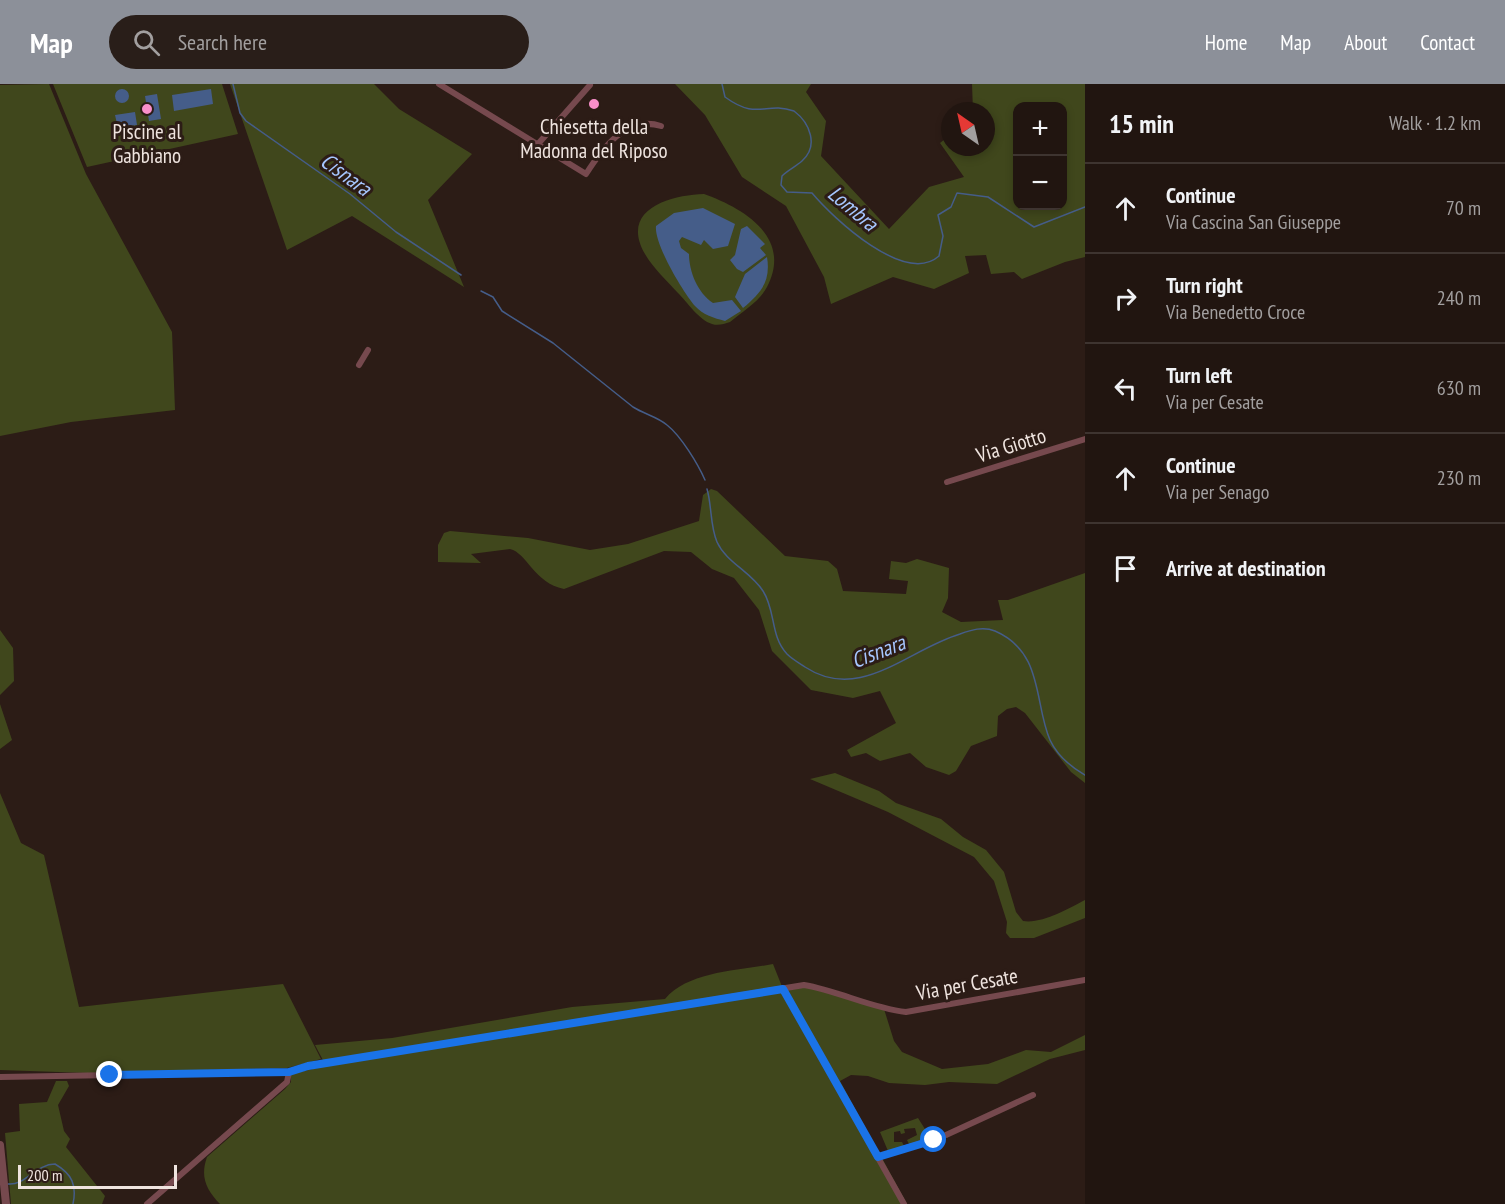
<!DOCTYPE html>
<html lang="en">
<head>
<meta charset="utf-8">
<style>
	:root { --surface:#211510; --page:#291e19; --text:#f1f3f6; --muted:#a29f9f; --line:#3e3430; --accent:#8c9099 }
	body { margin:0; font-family:"PT Sans Narrow",sans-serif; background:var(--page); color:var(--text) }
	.controls { position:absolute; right:18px; top:18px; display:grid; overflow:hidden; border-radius:12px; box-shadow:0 3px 9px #0003 }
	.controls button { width:54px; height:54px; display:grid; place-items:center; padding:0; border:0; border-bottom:2px solid var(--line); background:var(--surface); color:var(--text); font:30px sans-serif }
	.compass { position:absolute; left:941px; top:18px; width:54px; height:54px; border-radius:50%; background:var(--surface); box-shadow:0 3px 9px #0003; rotate:326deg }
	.scale { position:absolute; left:18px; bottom:15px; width:159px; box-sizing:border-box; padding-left:6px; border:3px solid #efe4df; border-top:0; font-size:16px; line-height:21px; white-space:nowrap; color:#efe4df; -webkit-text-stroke:4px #2c1c16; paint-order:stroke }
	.stop { position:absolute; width:18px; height:18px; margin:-14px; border:4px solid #1a73e8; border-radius:50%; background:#fff }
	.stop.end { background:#1a73e8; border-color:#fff; box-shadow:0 2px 6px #0008 }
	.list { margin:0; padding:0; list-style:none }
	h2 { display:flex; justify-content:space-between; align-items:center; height:78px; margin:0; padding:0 24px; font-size:26px }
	h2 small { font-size:20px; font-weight:400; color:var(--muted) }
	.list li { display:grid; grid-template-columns:39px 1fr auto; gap:18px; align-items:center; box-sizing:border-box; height:90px; padding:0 24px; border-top:2px solid var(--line) }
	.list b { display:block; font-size:22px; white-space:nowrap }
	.list p { margin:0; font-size:20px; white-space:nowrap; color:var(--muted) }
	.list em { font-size:20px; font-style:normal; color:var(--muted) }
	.icon { flex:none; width:33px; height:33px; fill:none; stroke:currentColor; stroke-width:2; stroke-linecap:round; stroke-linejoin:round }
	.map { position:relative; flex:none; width:1085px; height:1120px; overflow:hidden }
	header { display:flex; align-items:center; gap:36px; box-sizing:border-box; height:84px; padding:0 30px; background:var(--accent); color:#fff }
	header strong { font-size:28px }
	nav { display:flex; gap:33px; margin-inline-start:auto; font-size:21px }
	.search { width:420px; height:54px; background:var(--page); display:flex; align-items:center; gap:15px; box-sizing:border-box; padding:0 21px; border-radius:33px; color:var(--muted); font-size:22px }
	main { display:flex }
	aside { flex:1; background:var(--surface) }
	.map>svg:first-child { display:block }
	.green { fill:#40471c; fill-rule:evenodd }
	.water { fill:#455d89 }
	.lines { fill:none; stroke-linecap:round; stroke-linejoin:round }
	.stream { stroke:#455d89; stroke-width:1.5 }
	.minor { stroke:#76494e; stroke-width:6 }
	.tertiary { stroke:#76494e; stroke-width:8 }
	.route { stroke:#1a73e8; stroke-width:8 }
	.poi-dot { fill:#f98fca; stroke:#2c1c16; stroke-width:2 }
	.labels { text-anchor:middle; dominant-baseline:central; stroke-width:6; stroke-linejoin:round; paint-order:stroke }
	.poi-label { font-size:21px; fill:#efe4df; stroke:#2c1c16 }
	.street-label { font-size:21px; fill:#efe4df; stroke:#2c1c16 }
	.water-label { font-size:22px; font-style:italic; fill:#a6c6fe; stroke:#2c1c16 }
</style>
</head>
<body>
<header>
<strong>Map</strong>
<div class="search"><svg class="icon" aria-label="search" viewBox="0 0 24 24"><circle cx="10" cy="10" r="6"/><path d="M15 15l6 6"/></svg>Search here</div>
<nav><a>Home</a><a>Map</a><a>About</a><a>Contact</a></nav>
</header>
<main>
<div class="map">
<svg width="1085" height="1120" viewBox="0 0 1085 1120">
	<rect width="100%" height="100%" fill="#2c1c16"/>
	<!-- green -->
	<path class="green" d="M49 0 86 90 172 248 175 326 71 338 0 352V1Z
		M53 0H222L238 50 87 83Z
		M230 0H374L399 25 472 70 428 116 464 203 352 132 287 166Z
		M675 0H811L806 8 826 37 821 72 889 145 929 103 964 93 940 59 950 51V63H986V27H973L972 0H1085V173L1065 178 1022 195 1014 188 991 190 986 171 965 172 969 189 934 205 893 193 831 220 824 193 786 122 742 93 705 31ZM1018 22H1062V122H1018Z
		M704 110C743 124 793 153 767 203 760 217 742 228 730 238 724 240 718 242 712 240 699 236 687 218 678 209 667 197 653 184 645 170 619 125 671 111 704 110Z
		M711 405 717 407 785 472 828 477 837 485 843 507 906 510 908 497 889 495 891 477 906 479 917 475 949 484 948 514 942 528 961 538 1003 536 998 516H1008L1085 489V699L1071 688 1025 629 1016 623 1007 625 998 632 997 652 971 662 956 687 949 691 926 683 910 669 880 677 866 669 851 673 847 666 896 639 880 607 853 614 811 606 772 567 759 526 734 494 712 485 691 468 664 467 564 505C534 499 527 469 510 465L471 470 481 479 438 478V461L444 449 450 447 528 454 590 466 628 460 699 437 703 411Z
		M0 546 13 564 14 597 0 611Z
		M0 620 12 656 0 665Z
		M835 689 879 707 896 719 941 735 963 753 986 766 1004 788 1016 828 1023 837C1042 840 1068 825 1085 816V834L1034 854H1010L1006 849 1007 838 994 797 974 773 888 728 810 695Z
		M0 709 21 759 44 771 79 923 283 900 321 975 287 984 88 989 0 986Z
		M773 880 783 905 804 901 884 925 894 957 902 968 942 985 988 980 1026 966 1051 968 1085 951V966L1050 975 997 1000 949 998 925 1001 889 999 868 992 851 991 840 997 907 1120H220C206 1105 200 1093 207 1073L285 1005 291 998V990L326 982 315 961 392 954 572 923 665 915C689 887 738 887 773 880Z
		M56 997H67L69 1002 58 1021 64 1047 70 1055 66 1063 105 1112 102 1120H11L5 1049 20 1047 19 1020 47 1018Z
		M918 1034 930 1053 909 1060 907 1056 917 1051 915 1044 904 1045 905 1049 901 1050 900 1047 894 1048V1058H902L904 1062 888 1067 880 1048Z"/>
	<!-- water -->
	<path class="water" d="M211 5 213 20 174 27 172 11Z
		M115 12a7 7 0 1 1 14 0a7 7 0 1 1-14 0Z
		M157 10 161 35 149 37 145 12Z
		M135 28 137 41 118 44 115 31Z
		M703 124 735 140 728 162 713 165 704 156 701 161 682 153 679 157 681 164 689 170C689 188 698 209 713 219L732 216 741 227 725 237C714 234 703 231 695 222 683 208 654 160 656 142L674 129Z
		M747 142 765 160 760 164 766 171 743 188 737 185 730 176 735 171 741 145Z
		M767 173C771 197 761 209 743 224L735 213 745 190Z"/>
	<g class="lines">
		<!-- stream -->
		<path class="stream" d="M233 0 240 29 246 37 350 110 396 148 461 191
			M722 0 725 13C758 37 765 17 794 27 810 39 819 62 802 77 795 83 788 86 782 92L781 101 787 108 812 109C833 134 905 202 939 172L943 152 938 131 951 123 957 109 988 113 1034 143 1085 123
			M481 207 493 213 502 227 553 259 633 323C644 330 658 333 667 341 681 352 698 380 705 396
			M707 405C712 422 710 442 717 458 726 478 751 488 763 507 776 527 770 552 787 570 792 575 799 579 805 583 860 619 907 566 960 550 971 546 983 542 995 547 1044 568 1034 620 1050 656 1057 671 1071 683 1085 691
			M8 1100C25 1102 36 1080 55 1080 72 1090 77 1101 73 1120"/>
		<!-- minor -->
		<path class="minor" d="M439 0 586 90C602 65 626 31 661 42
			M538 60 590 1
			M359 281 368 266
			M947 398 1085 355
			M783 905 904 1120
			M0 993 289 988 308 982 804 901C839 907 871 924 906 928L1085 896
			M878 1073 946 1051 1033 1011
			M147 1120 287 998 289 988"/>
		<!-- tertiary -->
		<path class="tertiary" d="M0 1061 6 1120"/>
	</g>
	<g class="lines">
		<!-- route -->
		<path class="route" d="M110 991 289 988 308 982 783 905 878 1073 934 1056"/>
	</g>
	<!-- markers -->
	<g class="poi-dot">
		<circle cx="594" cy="20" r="6"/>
		<circle cx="147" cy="25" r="6"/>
	</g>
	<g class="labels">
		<!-- poi labels -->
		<g class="poi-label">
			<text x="594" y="42">Chiesetta della<tspan x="594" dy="24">Madonna del Riposo</tspan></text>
			<text x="147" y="47">Piscine al<tspan x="147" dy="24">Gabbiano</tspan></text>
		</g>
		<!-- street labels -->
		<g class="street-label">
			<text transform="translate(1011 361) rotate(-17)">Via Giotto</text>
			<text transform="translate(967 900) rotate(-10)">Via per Cesate</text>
		</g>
		<!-- water labels -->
		<g class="water-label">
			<text transform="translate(346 90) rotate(36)">Cisnara</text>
			<text transform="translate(853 124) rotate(40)">Lombra</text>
			<text transform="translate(878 567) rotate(-21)">Cisnara</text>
		</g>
	</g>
</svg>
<div class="controls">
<button>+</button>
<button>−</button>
</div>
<svg class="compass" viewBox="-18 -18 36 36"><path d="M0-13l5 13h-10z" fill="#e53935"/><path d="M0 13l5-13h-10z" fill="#a29f9f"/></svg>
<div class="scale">200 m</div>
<div class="stop" style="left:934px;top:1056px"></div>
<div class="stop end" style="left:110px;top:991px"></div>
</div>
<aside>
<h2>15 min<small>Walk · 1.2 km</small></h2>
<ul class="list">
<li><svg class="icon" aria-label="ahead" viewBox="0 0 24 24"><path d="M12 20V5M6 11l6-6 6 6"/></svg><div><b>Continue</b><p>Via Cascina San Giuseppe</p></div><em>70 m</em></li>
<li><svg class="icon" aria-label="right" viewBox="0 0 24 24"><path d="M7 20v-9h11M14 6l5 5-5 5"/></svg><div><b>Turn right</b><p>Via Benedetto Croce</p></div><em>240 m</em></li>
<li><svg class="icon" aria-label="left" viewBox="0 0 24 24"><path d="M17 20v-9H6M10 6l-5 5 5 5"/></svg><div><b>Turn left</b><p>Via per Cesate</p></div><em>630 m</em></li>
<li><svg class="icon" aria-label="ahead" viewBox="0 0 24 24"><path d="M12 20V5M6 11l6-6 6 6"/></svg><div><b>Continue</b><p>Via per Senago</p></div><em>230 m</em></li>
<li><svg class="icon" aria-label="arrive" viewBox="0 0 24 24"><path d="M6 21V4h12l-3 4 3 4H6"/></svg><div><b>Arrive at destination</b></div></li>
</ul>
</aside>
</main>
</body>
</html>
